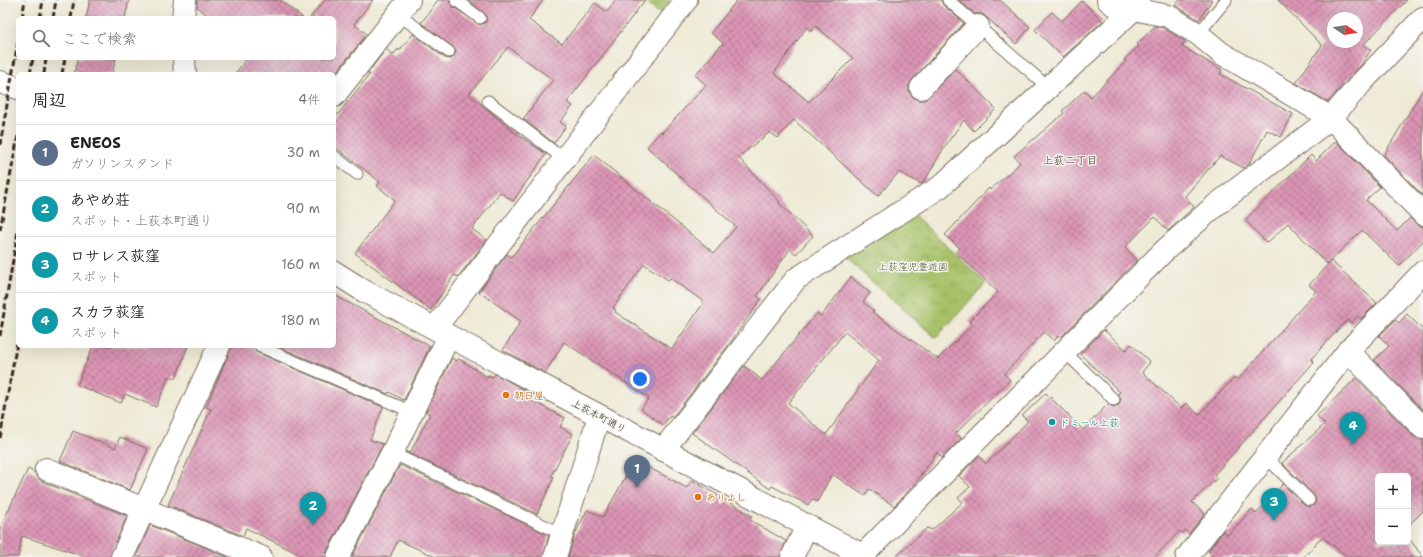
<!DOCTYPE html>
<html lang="ja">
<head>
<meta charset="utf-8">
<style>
	:root { --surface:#fff; --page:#f2f2f2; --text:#222; --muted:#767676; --line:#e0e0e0; --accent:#b5179e }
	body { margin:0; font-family:"Shantell Sans","Klee One",sans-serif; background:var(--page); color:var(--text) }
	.controls { position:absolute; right:12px; bottom:12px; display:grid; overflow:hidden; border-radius:6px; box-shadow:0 4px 16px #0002 }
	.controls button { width:36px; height:36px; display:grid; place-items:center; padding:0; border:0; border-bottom:1px solid var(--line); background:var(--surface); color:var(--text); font:20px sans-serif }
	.compass { position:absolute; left:1327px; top:12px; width:36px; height:36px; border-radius:50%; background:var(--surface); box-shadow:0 4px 16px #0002; rotate:102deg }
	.you { position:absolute; left:640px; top:379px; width:14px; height:14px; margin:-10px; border:3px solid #fff; border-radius:50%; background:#1a73e8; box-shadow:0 0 0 6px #1a73e833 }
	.badge { display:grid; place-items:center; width:26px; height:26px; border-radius:50%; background:var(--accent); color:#fff; font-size:13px; font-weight:700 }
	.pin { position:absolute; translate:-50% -33px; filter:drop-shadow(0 1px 2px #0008) }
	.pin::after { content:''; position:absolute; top:21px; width:14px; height:12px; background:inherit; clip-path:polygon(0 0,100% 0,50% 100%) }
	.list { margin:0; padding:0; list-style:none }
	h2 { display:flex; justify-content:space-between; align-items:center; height:52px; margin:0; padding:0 16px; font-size:17px }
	h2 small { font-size:13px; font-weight:400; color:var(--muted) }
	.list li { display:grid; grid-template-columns:26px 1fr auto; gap:12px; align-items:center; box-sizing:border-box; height:56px; padding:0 16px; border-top:1px solid var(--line) }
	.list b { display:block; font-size:15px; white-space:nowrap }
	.list p { margin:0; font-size:13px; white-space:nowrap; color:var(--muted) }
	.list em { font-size:13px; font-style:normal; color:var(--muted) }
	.icon { flex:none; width:22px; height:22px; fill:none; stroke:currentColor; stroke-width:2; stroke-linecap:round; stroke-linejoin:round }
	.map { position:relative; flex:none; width:1423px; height:557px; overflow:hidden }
	.search { position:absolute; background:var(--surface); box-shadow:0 4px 16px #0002; left:16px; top:16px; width:320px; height:44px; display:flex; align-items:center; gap:10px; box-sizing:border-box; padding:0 14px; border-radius:6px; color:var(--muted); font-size:15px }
	.panel { position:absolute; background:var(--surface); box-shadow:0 4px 16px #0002; left:16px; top:72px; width:320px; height:276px; border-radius:6px }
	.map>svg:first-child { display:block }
	.grass { fill:url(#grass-tufts); stroke:#717642 }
	.park { fill:url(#park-crowns); stroke:#717642 }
	.building { fill:url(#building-cross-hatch); fill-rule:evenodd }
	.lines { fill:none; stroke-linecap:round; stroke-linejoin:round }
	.lane-casing { stroke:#7a6d5e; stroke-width:13 }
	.street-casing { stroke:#7a6d5e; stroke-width:24 }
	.secondary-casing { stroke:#7a6d5e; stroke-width:24 }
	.lane { stroke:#fff; stroke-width:11 }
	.street { stroke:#fff; stroke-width:22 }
	.secondary { stroke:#fff; stroke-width:22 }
	.rail { stroke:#3b2a1e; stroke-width:3; stroke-dasharray:6 3; stroke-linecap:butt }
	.food-dot { fill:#e8710a; stroke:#f6f6f2; stroke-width:1.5 }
	.culture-dot { fill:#0f9aa8; stroke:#f6f6f2; stroke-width:1.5 }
	.labels { text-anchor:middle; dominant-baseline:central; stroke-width:3; stroke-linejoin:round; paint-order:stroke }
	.park-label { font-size:10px; fill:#5b5734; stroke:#f6f6f2 }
	.food-label { font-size:10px; fill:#c56008; stroke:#f6f6f2; text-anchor:start }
	.street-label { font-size:10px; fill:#3b2a1e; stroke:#f6f6f2 }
	.culture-label { font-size:10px; fill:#0d838f; stroke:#f6f6f2; text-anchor:start }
	.neighbourhood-label { font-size:11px; fill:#3b2a1e; stroke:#f6f6f2 }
</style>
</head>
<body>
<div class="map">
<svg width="1423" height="557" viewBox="0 0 1423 557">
	<defs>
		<pattern id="grass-tufts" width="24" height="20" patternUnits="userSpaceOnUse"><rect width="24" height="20" fill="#a7c167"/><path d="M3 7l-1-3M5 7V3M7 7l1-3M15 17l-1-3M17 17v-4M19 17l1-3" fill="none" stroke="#899d54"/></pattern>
		<pattern id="park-crowns" width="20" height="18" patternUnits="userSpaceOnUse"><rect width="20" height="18" fill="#a7c167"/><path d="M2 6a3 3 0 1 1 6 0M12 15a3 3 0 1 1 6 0" fill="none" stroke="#899d54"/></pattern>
		<pattern id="building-cross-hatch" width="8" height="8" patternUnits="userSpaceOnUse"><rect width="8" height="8" fill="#dc95b5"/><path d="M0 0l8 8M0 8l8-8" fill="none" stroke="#b47a93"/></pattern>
	</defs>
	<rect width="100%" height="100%" fill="#f6f6f2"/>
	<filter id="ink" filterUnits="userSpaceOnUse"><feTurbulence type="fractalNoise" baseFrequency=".025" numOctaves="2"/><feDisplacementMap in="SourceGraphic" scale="8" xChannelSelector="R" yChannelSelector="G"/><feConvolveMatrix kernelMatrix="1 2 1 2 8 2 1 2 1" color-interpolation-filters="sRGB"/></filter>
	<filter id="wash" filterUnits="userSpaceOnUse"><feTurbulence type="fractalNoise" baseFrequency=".012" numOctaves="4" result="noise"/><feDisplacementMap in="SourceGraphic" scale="16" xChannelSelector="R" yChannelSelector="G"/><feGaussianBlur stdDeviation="0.9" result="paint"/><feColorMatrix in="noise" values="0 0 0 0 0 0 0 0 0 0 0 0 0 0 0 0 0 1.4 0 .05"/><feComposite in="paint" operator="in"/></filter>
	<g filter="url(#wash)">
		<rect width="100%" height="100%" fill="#eeead5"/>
		<!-- grass -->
		<path class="grass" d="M642 0H668L670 1 660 14Z"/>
		<!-- park -->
		<path class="park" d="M914 215 986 283 936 338 842 255Z"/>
		<g id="blocks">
			<!-- building -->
			<path class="building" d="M90 0H129L125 18H86Z
				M197 0H280L303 18H211L197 7Z
				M325 0H373L354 24 367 34 335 74H235L247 58H334V18H310Z
				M438 0H449L452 6 480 25 486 22V15L468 0H543L529 20 562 44 595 3 607 12 616 0H645L567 102 573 106 560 122 566 126 554 143 523 119 553 80 508 47 469 94 514 132 546 154 513 201 500 192 472 229 487 240 458 277 454 275 431 310 355 253 395 200 377 186 380 182 334 146V119L370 74H367L386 49 393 55 398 49 399 51 413 34 445 58 451 59 454 56 456 52 453 47 421 23Z
				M737 0H941L943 5 964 23 912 80 909 86V92L913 97 918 100H925L956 69 996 109 974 131 964 120 947 143 923 183 921 184 899 172 878 196 794 120 778 138 770 132 738 157 780 202 779 203 813 236 796 254 790 249 757 296 761 299 728 346 672 418 670 416 663 425 641 409 649 398 564 342 545 373 503 350 521 321 479 292 507 254 511 257 517 250 594 155 714 253 736 227 647 147 661 131 662 133 706 85 695 75 723 43 711 33ZM816 26 853 58 809 102 774 73 807 27 812 31ZM644 264 668 280 670 278 704 302 672 349 615 312 616 310 613 308Z
				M959 0H1000L1030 27 1016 44 986 17 981 13 975 14Z
				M1180 0H1212L1199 20 1175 5Z
				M1278 0H1407L1363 45 1371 50 1361 65 1328 102 1296 83 1322 45ZM1333 18H1357V42H1333Z
				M1082 1 1103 21 1063 57 1035 30 1052 12 1062 21Z
				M1155 26 1163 28 1185 41 1181 46 1222 70 1220 74 1293 114 1281 137 1267 130 1249 164 1244 168 1220 156 1185 196 1194 207 1168 231 1155 217 1125 247 1137 260 1061 337 1059 335 1054 341 1044 332 1004 374 1010 380 956 433 961 438 942 458 937 452 915 484 894 506 869 489 865 496 832 474 817 502 812 499 808 505 772 486 770 489 692 433 744 366 762 380 817 313 821 316 851 277 870 293 863 302 874 311 872 312 938 359 972 325 969 321 998 292 956 252 960 248 945 235 989 188 990 190 1020 163 1014 156 1064 113 1062 111 1085 90 1091 97 1126 61 1124 60 1139 46 1137 44ZM845 332 879 360 826 435 788 403Z
				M78 58H116L112 74H74Z
				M1423 89V196L1384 155Z
				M1336 141 1380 187 1366 200 1397 231 1410 218 1419 226H1423V241L1399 266 1362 230 1327 264 1288 223 1267 243 1245 220 1311 155 1316 161Z
				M1331 261 1377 303 1361 319 1358 316 1351 323 1347 320 1311 359 1314 362 1214 475 1217 478 1192 502 1205 514 1189 534 1185 530 1183 533 1180 531 1155 557H896L927 528 932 530 963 502 958 498 970 487 959 476 979 456 986 464 1028 421 1022 416 1046 393 1083 430 1108 404 1113 407 1119 405 1121 399 1118 394 1120 392 1080 354 1104 330 1126 350 1131 344 1150 362 1142 372 1181 408 1186 403 1199 415 1235 377 1238 380 1316 291 1309 285Z
				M334 295 430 346 404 400 389 392 388 394 277 346H334Z
				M1407 314 1423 330V410L1374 360 1389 346 1379 336 1395 320 1399 323Z
				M93 346H188L176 378 169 376 156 407 125 394 121 403 77 385Z
				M232 346H252L256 352 383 407 370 440 383 444 327 551 326 557H305L246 528 243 536 168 505 211 409 206 407Z
				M452 358 456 361 459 359 487 377 488 375 493 377 495 374 532 394 529 399 565 418 560 427 573 434 551 476 554 477 537 514 406 452 410 453 430 414 426 412Z
				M1356 378 1414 437 1423 440V511L1408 526V476H1378V542H1408V537L1423 557H1348L1322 537 1304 557H1209L1212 554 1208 551 1223 531 1228 535 1252 509 1256 514 1283 484 1304 505 1310 507 1314 505 1316 501 1314 495 1282 463 1325 424 1317 416Z
				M73 431 115 448 120 437 148 449 130 490 60 461Z
				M635 460 687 488 692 480 752 516 750 520 786 541 780 557H568L575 534 587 510 603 517Z
				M400 465 549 535 543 557H436L398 540 390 557H352Z
				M28 469 34 472 41 481 127 516 110 557H87L22 536 18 557H0V528Z
				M150 525 228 557H136Z"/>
		</g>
	</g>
	<g filter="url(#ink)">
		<use href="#blocks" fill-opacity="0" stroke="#7a6d5e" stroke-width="1"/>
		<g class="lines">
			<defs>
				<path id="lane" d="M456 0 480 18
					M948 0 1049 88
					M398 14 449 52
					M1198 34 1226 0
					M488 101 565 160
					M334 156 357 174
					M259 346 412 412
					M1064 351 1114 400
					M392 453 562 534
					M1265 456 1309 500"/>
				<path id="street" d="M1108 0 1114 5 1168 16 1198 34 1221 53 1331 118 1423 214
					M183 18 185 0
					M184 58 185 74
					M0 82 18 88
					M921 88 978 26
					M334 96 409 0
					M334 272 364 291 866 557
					M435 328 686 0
					M1348 351 1423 428
					M663 450 796 279 940 187 1134 9 1139 0
					M46 469 261 557
					M863 555 1164 251 1216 205 1331 118 1363 81 1423 18
					M122 557 219 346
					M338 557 392 453 449 336
					M555 557 599 416
					M792 557 807 526"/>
				<path id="secondary" d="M1187 557 1348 351 1423 272"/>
			</defs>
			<!-- lane casing -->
			<use href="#lane" class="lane-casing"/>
			<!-- street casing -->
			<use href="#street" class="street-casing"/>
			<!-- secondary casing -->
			<use href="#secondary" class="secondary-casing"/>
			<!-- lane -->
			<use href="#lane" class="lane"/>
			<!-- street -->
			<use href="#street" class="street"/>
			<!-- secondary -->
			<use href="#secondary" class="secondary"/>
			<!-- rail -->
			<path class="rail" d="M22 18 25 0
				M40 18 43 0
				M53 18 56 0
				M71 18 74 0
				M30 74 33 58
				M44 74 46 58
				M62 74 65 58
				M0 145 18 42
				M0 230 18 136
				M0 336 18 231
				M0 438 18 337"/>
		</g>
	</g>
	<!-- markers -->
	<g class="food-dot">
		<circle cx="506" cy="395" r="4"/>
		<circle cx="698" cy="497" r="4"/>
	</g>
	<circle class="culture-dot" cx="1052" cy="422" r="4"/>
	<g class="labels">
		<!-- park labels -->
		<g class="park-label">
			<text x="913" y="266">上荻窪児童遊園</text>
		</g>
		<!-- food labels -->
		<g class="food-label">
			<text x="514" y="395">朝日屋</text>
			<text x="706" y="497">ありよし</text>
		</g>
		<!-- street labels -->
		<g class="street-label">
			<text transform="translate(599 416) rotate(28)">上荻本町通り</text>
		</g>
		<!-- culture labels -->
		<g class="culture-label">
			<text x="1060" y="422">ドミール上荻</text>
		</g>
		<!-- neighbourhood labels -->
		<g class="neighbourhood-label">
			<text x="1070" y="160">上荻二丁目</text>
		</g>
	</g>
</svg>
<div class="controls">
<button>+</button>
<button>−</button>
</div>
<svg class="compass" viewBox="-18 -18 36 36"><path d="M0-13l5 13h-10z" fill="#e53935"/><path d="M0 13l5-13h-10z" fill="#767676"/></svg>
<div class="you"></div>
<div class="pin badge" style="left:637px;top:488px;background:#5c6f8a">1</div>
<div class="pin badge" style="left:313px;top:525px;background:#0f9aa8">2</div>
<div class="pin badge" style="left:1274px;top:521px;background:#0f9aa8">3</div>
<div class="pin badge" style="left:1353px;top:445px;background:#0f9aa8">4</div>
<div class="search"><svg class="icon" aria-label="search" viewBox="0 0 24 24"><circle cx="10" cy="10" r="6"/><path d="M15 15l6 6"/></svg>ここで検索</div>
<section class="panel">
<h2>周辺<small>4件</small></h2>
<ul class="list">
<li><span class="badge" style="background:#5c6f8a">1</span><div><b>ENEOS</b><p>ガソリンスタンド</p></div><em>30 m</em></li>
<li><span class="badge" style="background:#0f9aa8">2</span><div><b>あやめ荘</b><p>スポット · 上荻本町通り</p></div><em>90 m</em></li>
<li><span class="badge" style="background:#0f9aa8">3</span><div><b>ロサレス荻窪</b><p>スポット</p></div><em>160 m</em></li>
<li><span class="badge" style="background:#0f9aa8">4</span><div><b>スカラ荻窪</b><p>スポット</p></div><em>180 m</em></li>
</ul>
</section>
</div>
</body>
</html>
